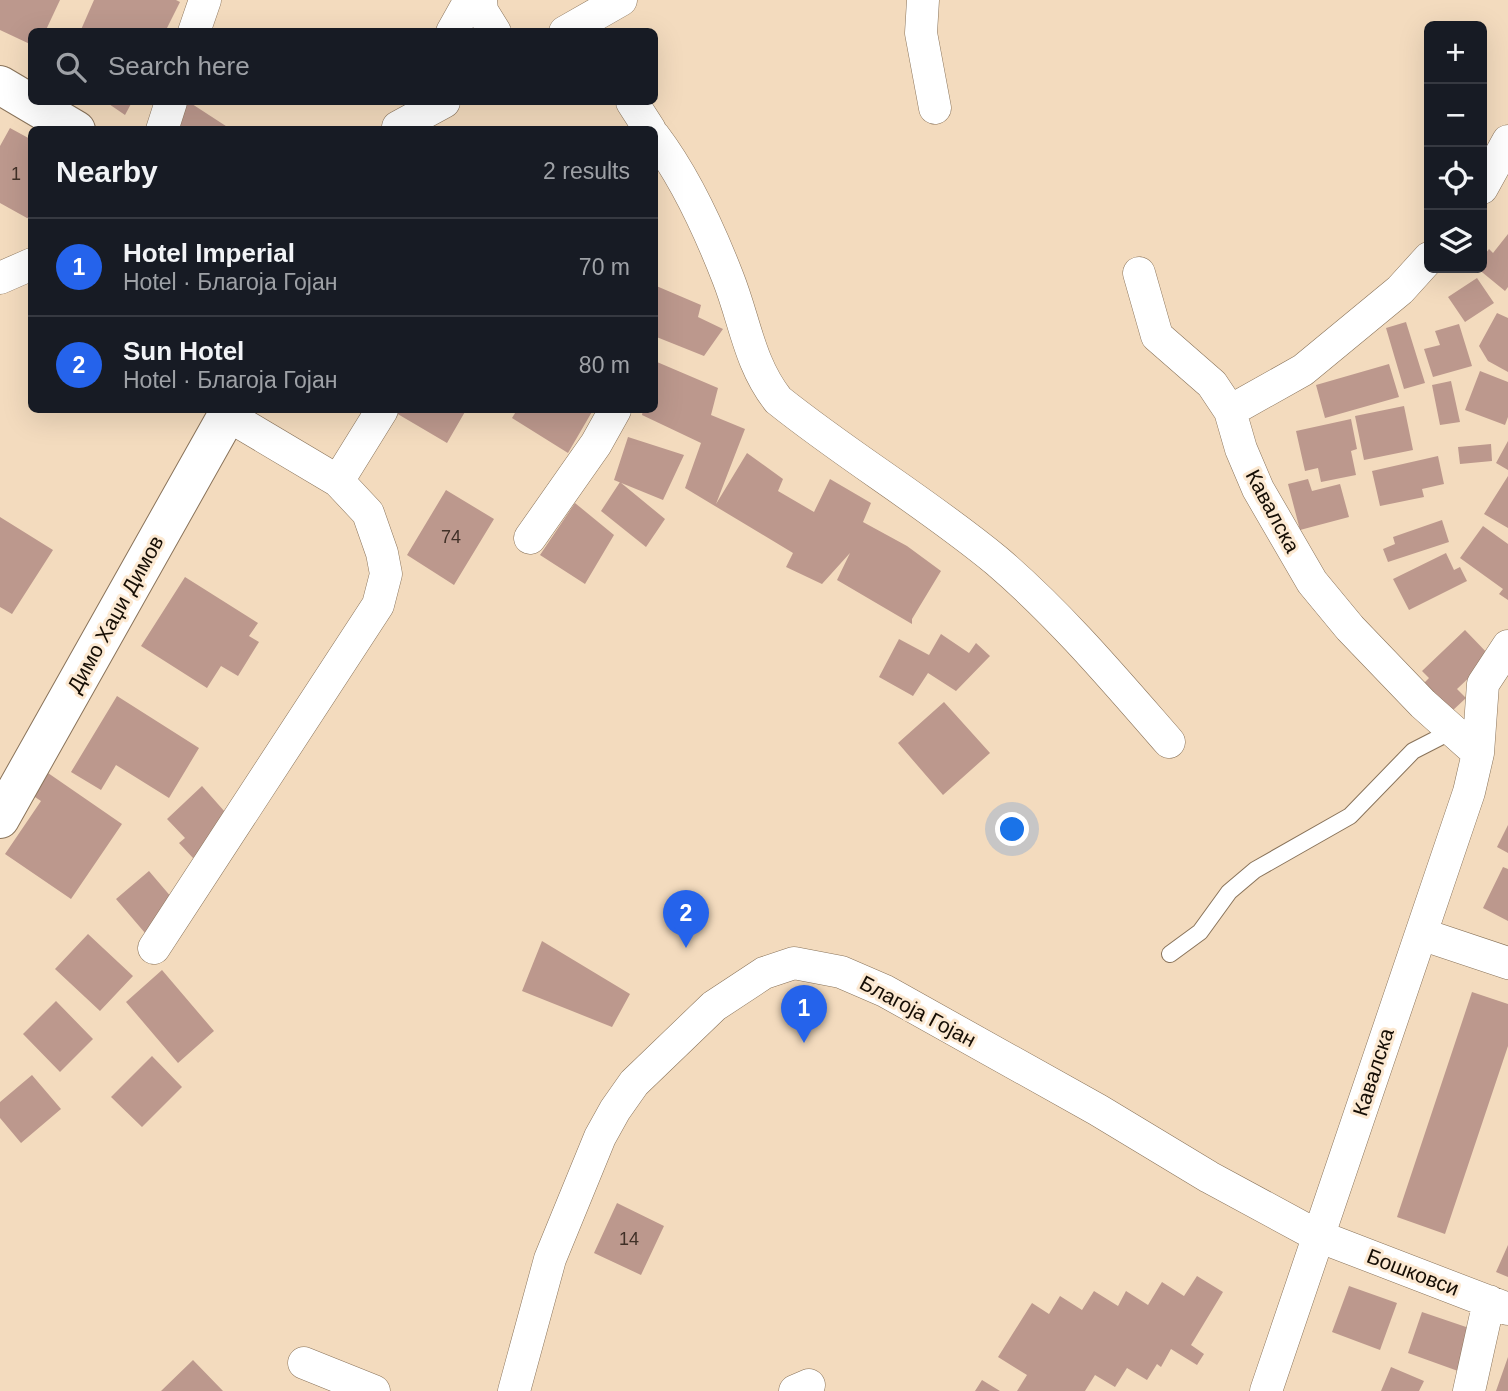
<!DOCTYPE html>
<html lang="en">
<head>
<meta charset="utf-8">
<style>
	:root { --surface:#171b24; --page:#242831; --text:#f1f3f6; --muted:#9ea1a6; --line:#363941; --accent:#2563eb }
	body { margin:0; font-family:Helvetica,sans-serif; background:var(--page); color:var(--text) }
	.controls { position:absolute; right:21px; top:21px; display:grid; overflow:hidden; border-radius:10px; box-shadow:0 7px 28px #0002 }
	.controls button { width:63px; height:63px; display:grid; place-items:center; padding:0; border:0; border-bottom:2px solid var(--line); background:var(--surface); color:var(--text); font:35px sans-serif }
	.you { position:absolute; left:1013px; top:830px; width:24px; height:24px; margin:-18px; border:5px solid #fff; border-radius:50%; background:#1a73e8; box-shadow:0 0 0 10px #1a73e833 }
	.badge { display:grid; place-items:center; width:46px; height:46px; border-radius:50%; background:var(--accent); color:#fff; font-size:23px; font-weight:700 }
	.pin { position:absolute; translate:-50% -58px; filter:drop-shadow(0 2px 4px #0008) }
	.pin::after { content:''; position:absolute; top:37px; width:24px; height:21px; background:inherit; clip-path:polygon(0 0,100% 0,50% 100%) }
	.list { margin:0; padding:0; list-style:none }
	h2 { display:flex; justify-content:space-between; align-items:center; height:91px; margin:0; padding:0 28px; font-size:30px }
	h2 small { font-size:23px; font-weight:400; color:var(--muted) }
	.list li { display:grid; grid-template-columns:46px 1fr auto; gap:21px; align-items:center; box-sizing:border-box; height:98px; padding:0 28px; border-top:2px solid var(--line) }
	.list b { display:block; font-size:26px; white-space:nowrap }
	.list p { margin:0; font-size:23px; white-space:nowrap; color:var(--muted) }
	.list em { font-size:23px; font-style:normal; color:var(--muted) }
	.icon { flex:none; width:38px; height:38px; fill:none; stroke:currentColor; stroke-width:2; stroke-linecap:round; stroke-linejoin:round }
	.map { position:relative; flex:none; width:1508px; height:1391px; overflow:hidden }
	.search { position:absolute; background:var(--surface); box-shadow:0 7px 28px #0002; left:28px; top:28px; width:630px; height:77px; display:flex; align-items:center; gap:18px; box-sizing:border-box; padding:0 24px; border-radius:10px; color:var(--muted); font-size:26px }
	.panel { position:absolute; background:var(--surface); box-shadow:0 7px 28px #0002; left:28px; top:126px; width:630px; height:287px; border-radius:10px }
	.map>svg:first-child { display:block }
	.building { fill:#bc988d }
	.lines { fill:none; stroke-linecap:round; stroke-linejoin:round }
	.lane-casing { stroke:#89735a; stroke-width:18 }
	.street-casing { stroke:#89735a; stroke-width:33 }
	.secondary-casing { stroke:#89735a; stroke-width:40 }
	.lane { stroke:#fff; stroke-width:16 }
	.street { stroke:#fff; stroke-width:32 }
	.secondary { stroke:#fff; stroke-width:38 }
	.labels { text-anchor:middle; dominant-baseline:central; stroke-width:6; stroke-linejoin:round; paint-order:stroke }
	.number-label { font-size:18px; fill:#403027 }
	.street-label { font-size:21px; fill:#160e05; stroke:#fce9d2 }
</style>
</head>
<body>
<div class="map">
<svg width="1508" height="1391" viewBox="0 0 1508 1391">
	<rect width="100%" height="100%" fill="#f3dbbe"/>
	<!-- building -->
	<path class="building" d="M0 0H60L45 32H32V45L0 30Z
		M94 0H176L180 2 165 32H80Z
		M106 102H132L125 115Z
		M186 102H189L232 130H177Z
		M10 128 32 140V217L27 218 0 203V146Z
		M1508 234V287L1505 291 1477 268H1482V258L1489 249 1493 253Z
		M1477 278 1494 303 1465 322 1448 297Z
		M654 285 701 305 698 317 723 329 704 356 654 336Z
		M1497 313 1508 318V372L1488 361 1479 346Z
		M1406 322 1425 383 1404 389 1386 328Z
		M1459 324 1472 366 1433 377 1424 349 1440 345 1435 331Z
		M657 362 718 388 711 415 745 429 716 504 747 453 783 479 778 491 814 512 830 479 871 503 863 522 907 546 941 571 912 619V624L837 580 850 553 822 584 786 567 793 553 685 488 701 443 642 415 643 410H654Z
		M1389 364 1399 397 1325 418 1316 385Z
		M1480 371 1508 382V417L1505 425 1465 410Z
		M1451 381 1460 422 1440 425 1432 385Z
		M1404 406 1413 450 1364 460 1355 416Z
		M398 410H466L447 443 396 413Z
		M517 410H593L568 453 512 418Z
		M1351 419 1357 449 1351 451 1356 475 1321 482 1318 468 1305 471 1296 431Z
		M628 437 684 455 663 500 614 480Z
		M1508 441V470L1496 463Z
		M1491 444 1492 461 1460 464 1458 447Z
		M1438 456 1444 484 1422 489 1424 497 1380 506 1372 471Z
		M1508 476V528L1484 514Z
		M1308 479 1312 491 1340 484 1349 517 1300 530 1288 484Z
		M620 482 665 519 646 547 601 511Z
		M446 490 494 519 454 585 407 555Z
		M575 503 614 535 585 584 540 555Z
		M0 517 53 550 12 614 0 607Z
		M1442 520 1449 542 1388 562 1383 549 1395 544 1393 537Z
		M1483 526 1508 544V600L1499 594 1503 589 1460 558Z
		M1446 553 1454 570 1460 567 1467 581 1409 610 1393 579Z
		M185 577 258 623 249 636 259 642 238 676 221 666 207 688 141 646Z
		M1465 630 1491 657 1457 689 1466 698 1451 712 1423 684 1429 678 1422 671Z
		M941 634 969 653 976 643 990 656 956 691 928 673 913 696 879 677 899 639 929 655Z
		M117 696 199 748 169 798 116 765 101 790 71 772Z
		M944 702 990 753 943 795 898 743Z
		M48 773 122 824 71 899 5 854 41 801 32 795Z
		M202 786 233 821 193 858 179 843 185 838 167 819Z
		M1508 825V853L1497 847Z
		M1503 867 1508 869V921L1483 908Z
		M149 871 178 905 145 933 116 899Z
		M88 934 133 976 100 1011 55 969Z
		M542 941 630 994 612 1027 522 991Z
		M162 970 214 1031 178 1063 126 1002Z
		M1472 992 1508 1004V1046L1445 1234 1397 1217Z
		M56 1001 93 1039 60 1072 23 1034Z
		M152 1056 182 1087 142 1127 111 1097Z
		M32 1075 61 1109 21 1143 0 1118V1102Z
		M617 1203 664 1226 641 1275 594 1253Z
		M1508 1245V1277L1496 1272Z
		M1197 1276 1223 1292 1191 1345 1204 1354 1197 1365 1171 1349 1161 1367 1157 1364 1147 1380 1127 1368 1115 1387 1095 1375 1085 1391H1017L1027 1375 998 1357 1032 1303 1049 1314 1060 1296 1082 1310 1094 1291 1118 1306 1126 1291 1148 1305 1162 1282 1184 1296Z
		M1349 1286 1397 1303 1380 1350 1332 1332Z
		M1422 1312 1472 1329 1458 1371 1408 1353Z
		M1508 1357V1391H1496Z
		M193 1360 223 1391H161Z
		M1391 1367 1424 1381 1419 1391H1381Z
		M982 1380 1000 1391H975Z"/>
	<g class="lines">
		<defs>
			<path id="lane" d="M1170 954 1200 932 1229 892 1255 870 1350 816 1413 751 1452 731"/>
			<path id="street" d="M481 0 482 11 495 32
				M923 0 921 33 935 108
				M194 32 205 0
				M452 32 470 0
				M565 32 621 0
				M632 102 650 130
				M398 127 444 102
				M162 130 171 102
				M654 136C686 178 709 229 728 278 745 321 749 363 778 400 849 457 927 503 997 561 1061 616 1114 679 1169 742
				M1482 188 1508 141
				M1139 273 1157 336 1212 384 1230 411 1241 449 1258 489 1312 582 1350 628 1423 704 1478 753
				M0 278 32 264
				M1230 411 1303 370 1400 290 1429 258
				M338 481 382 410
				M530 538 596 444 615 410
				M1421 934 1508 963
				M154 948 378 605 386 574 382 553 368 513 338 481 227 415
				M304 1363 374 1391
				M514 1391 550 1259 600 1137 615 1110 634 1083 714 1006 764 973 794 963 841 972 885 991 1098 1110 1209 1177 1318 1236 1508 1309
				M795 1391 809 1385
				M1266 1391 1469 792 1478 753 1483 684 1508 646
				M1469 1391 1489 1301"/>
			<path id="secondary" d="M0 85 76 130
				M0 819 230 410"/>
		</defs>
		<!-- lane casing -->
		<use href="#lane" class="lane-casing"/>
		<!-- street casing -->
		<use href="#street" class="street-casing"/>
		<!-- secondary casing -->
		<use href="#secondary" class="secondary-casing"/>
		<!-- lane -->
		<use href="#lane" class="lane"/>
		<!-- street -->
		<use href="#street" class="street"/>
		<!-- secondary -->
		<use href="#secondary" class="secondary"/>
	</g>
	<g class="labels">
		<!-- number labels -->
		<g class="number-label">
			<text x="16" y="174">1</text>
			<text x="451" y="537">74</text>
			<text x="629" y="1239">14</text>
		</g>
		<!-- street labels -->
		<g class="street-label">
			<text transform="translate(1273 511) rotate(62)">Кавалска</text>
			<text transform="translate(115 614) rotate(-61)">Димо Хаџи Димов</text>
			<text transform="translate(918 1011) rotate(28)">Благоја Гојан</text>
			<text transform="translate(1373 1072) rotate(-72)">Кавалска</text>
			<text transform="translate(1413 1272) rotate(21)">Бошковси</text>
		</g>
	</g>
</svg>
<div class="controls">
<button>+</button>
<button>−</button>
<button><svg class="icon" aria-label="locate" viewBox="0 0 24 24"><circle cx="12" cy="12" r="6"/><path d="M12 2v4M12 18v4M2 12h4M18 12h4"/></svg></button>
<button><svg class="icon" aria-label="layers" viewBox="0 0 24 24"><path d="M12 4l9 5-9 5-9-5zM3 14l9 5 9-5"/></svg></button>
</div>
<div class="you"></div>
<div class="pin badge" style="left:804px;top:1043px">1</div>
<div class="pin badge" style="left:686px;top:948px">2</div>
<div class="search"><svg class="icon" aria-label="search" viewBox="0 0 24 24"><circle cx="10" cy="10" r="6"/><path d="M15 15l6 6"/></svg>Search here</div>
<section class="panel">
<h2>Nearby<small>2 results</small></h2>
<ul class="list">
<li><span class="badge">1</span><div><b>Hotel Imperial</b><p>Hotel · Благоја Гојан</p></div><em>70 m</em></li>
<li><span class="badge">2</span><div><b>Sun Hotel</b><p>Hotel · Благоја Гојан</p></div><em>80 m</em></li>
</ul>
</section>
</div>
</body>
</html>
